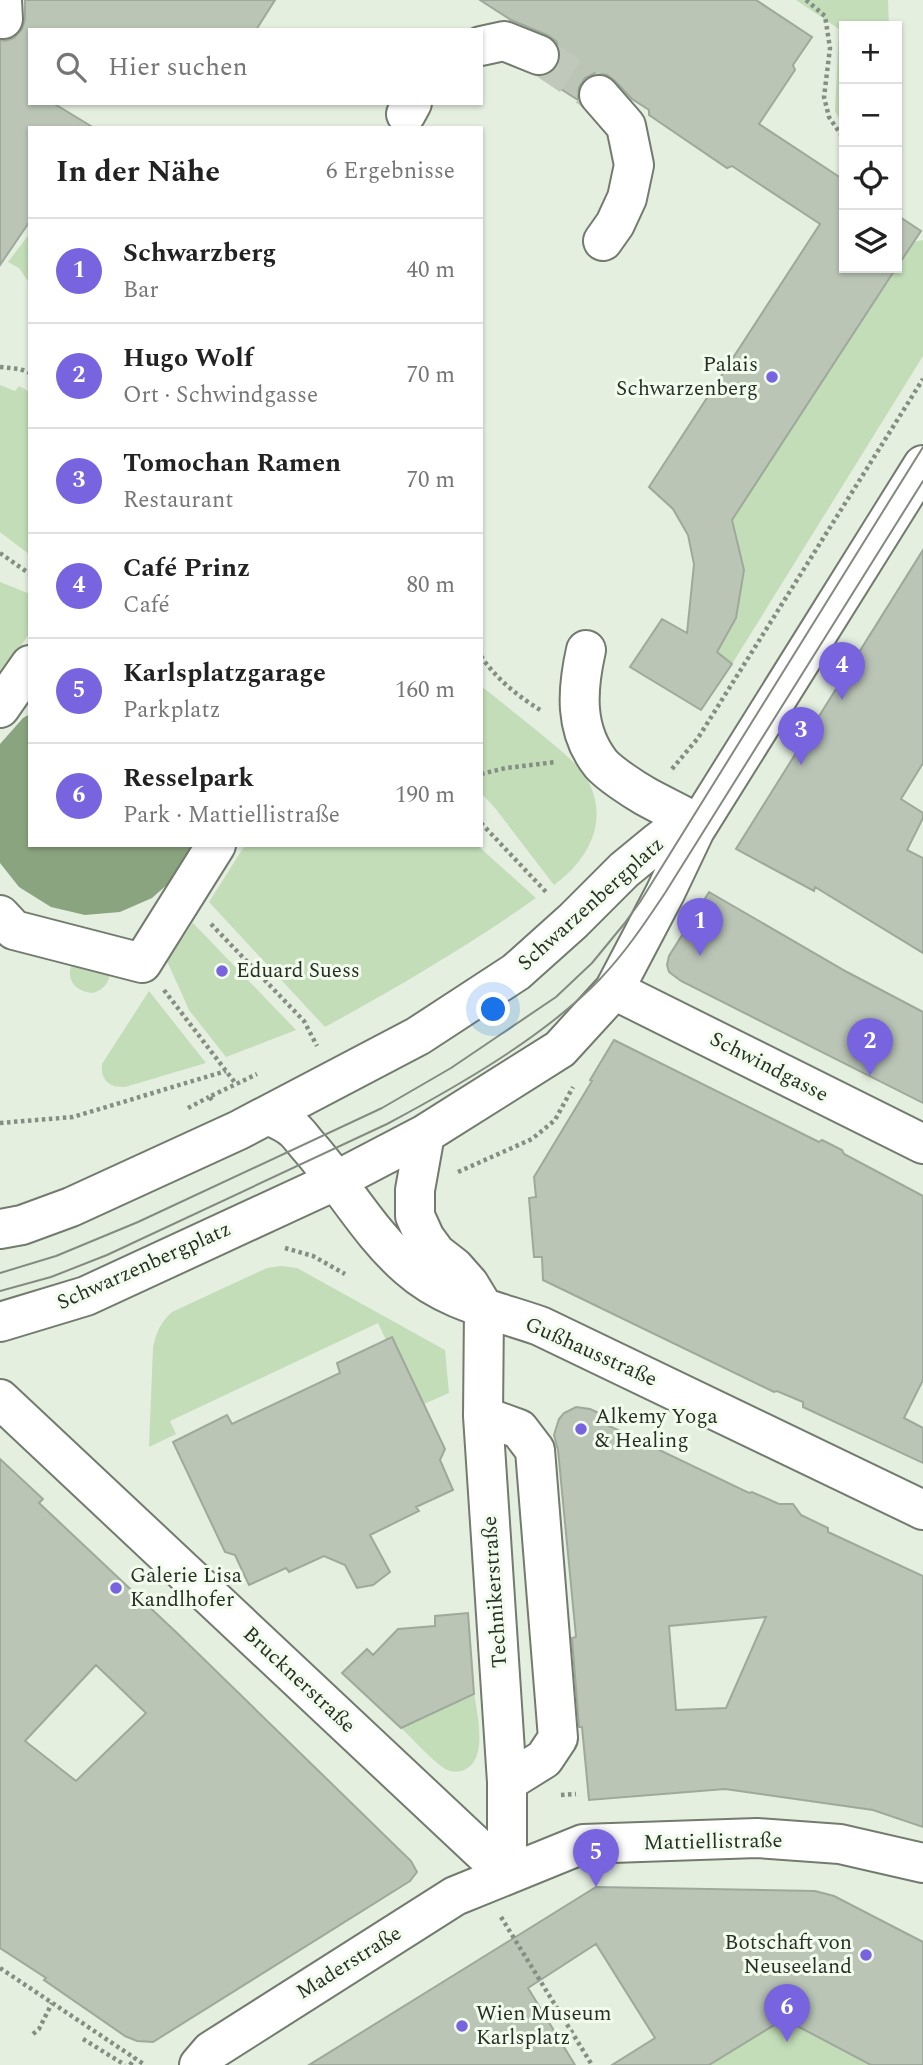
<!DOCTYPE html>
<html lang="de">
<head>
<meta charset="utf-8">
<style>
	:root { --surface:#fff; --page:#f6f6f6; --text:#222; --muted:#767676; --line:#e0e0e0; --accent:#7864df }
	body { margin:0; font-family:Spectral,serif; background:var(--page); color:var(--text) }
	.controls { position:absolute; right:21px; top:21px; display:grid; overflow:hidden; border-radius:0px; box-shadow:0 2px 5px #0004 }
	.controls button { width:63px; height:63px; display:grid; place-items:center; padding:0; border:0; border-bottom:2px solid var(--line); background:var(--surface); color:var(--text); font:35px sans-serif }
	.you { position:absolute; left:494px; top:1010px; width:24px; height:24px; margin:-18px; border:5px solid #fff; border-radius:50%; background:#1a73e8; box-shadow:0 0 0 10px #1a73e833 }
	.badge { display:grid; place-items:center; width:46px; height:46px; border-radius:50%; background:var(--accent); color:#fff; font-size:23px; font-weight:700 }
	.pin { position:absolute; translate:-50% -58px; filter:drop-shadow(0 2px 4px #0008) }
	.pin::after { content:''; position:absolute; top:37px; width:24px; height:21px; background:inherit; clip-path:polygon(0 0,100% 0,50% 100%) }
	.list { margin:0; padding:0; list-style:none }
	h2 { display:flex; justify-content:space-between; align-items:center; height:91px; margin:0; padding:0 28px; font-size:30px }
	h2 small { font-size:23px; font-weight:400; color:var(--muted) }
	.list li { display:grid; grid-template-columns:46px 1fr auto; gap:21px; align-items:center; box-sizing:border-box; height:105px; padding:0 28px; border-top:2px solid var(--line) }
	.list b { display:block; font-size:26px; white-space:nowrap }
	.list p { margin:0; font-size:23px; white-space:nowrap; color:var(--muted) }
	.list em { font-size:23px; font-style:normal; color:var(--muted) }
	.icon { flex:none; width:38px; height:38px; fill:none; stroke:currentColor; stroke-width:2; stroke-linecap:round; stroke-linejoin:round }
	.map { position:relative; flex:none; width:923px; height:2065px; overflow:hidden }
	.search { position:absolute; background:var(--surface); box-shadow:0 2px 5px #0004; left:28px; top:28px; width:455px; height:77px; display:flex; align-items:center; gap:18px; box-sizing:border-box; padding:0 24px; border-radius:0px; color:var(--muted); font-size:26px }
	.panel { position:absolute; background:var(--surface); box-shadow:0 2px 5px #0004; left:28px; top:126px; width:455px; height:721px; border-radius:0px }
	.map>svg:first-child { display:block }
	.green { fill:#c2ddb7 }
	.water { fill:#8aa47f }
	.building { fill:#bac5b6; stroke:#9fa99b; stroke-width:2; fill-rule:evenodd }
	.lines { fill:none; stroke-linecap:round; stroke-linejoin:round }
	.minor-tunnel { stroke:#bfc8bb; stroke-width:38; stroke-dasharray:38 19; stroke-linecap:butt }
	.minor-casing { stroke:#727b6e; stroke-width:42 }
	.path { stroke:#868e84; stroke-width:4.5; stroke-dasharray:3.5 3.5; stroke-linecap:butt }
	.minor { stroke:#fff; stroke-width:38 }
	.tram { stroke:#838a80; stroke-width:2 }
	.poi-dot { fill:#7864df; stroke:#f2fced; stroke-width:2.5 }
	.labels { text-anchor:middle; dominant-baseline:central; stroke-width:6; stroke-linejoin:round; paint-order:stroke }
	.poi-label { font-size:21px; fill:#292e28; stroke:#f2fced; text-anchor:start }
	.street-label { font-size:21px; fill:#292e28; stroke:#f2fced }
</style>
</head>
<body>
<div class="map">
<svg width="923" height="2065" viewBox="0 0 923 2065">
	<rect width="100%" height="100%" fill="#e4efe0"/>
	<!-- green -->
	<path class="green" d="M796 0H888L889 26H844V128L835 111 839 29Z
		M30 233V284L19 268 8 262Z
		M923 240V356L732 664 717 652 736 618 744 570 732 520 913 242Z
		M0 385 15 391 19 386 30 392V555L0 532Z
		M0 582 30 594V632L0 679Z
		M481 686C505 705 529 724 553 744 566 755 581 767 589 783 609 823 587 861 554 885L495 808 481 793Z
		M245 845H477L536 898C468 946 398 987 325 1027L209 902Z
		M193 923 296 1030 226 1057 189 1010 167 961Z
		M74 960 110 969C110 982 105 989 93 993 73 992 64 976 74 960Z
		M149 991 206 1063 125 1087C110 1088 100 1080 102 1064Z
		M281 1266 297 1268 445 1350 449 1393 424 1404 392 1338 386 1340 378 1323 170 1421 176 1434 149 1447 153 1348C156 1333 160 1323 172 1312L267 1268Z
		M474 1693C477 1714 488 1757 466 1769 459 1773 451 1772 445 1769 429 1758 415 1741 401 1728Z
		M784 2019 871 2065H709Z"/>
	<!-- water -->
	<path class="water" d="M30 714V845H196L178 875 152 898 120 912 85 915 51 907 19 887 0 863V744L23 718Z"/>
	<!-- building -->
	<path class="building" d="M25 0H275L256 30H30V103H53L94 128H30V221L0 265V40L5 41 14 38 22 29 25 19Z
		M480 0H756L812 37 793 65 795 70 759 124 844 180V268H896L732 520 744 570 736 618 717 652 732 664 701 710 630 667 662 619 687 633 694 564 688 535 673 509 649 487 820 224 732 166 727 168 649 115V110L632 99 615 81 607 75 595 73 585 78 579 87 578 100 542 77 553 72 559 62 560 51 556 41 547 35 511 20Z
		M897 215 921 231 897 267Z
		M923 550V763L901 799 923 813V818L907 850 923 858V953L815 887 814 891 736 849Z
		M709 892 847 972 923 1012V1103L681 981 669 972 667 965 669 956Z
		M614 1040 819 1142 822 1140 842 1150 844 1154 923 1196V1380L904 1418 923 1428V1463L803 1407V1402L777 1391 774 1392 543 1280 542 1257H534L529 1198 536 1197 534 1177 592 1081 590 1080Z
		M392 1337 445 1449 440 1460 453 1490 416 1507 419 1511 370 1535 390 1572 373 1585 357 1588 345 1565 324 1556 289 1572 286 1568 249 1585 235 1555 225 1552 173 1442 227 1415 232 1424 340 1373 337 1363Z
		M576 1407 590 1409 597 1412 605 1424 749 1493 752 1492 779 1504H793L801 1515 828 1528V1532L923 1576V1827L873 1810 725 1789 589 1800 582 1727H579L572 1638 576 1637 569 1564 558 1450 554 1435 559 1419 564 1413ZM766 1617 726 1708 676 1710 669 1626Z
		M0 1459 43 1499 39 1503 177 1633 411 1861 417 1872 410 1881 153 2042 137 2041 125 2036 44 1980 46 1978 0 1948ZM96 1665 146 1713 76 1781 25 1741Z
		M468 1613 474 1694 401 1728 342 1673 367 1649 373 1655 398 1629 435 1626V1616Z
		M596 1887 815 1891 834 1896 923 1942V2065H871L784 2019 709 2065H612L655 2038 596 1944 528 1988 575 2065H309Z"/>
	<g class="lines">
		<!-- minor-tunnel -->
		<path class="minor-tunnel" d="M539 55 599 95"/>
		<defs>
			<path id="minor" d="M2 0 3 19
				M481 46 504 41 539 55
				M599 95 626 126 634 165 627 198 615 224 603 241
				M406 114 412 103
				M586 650C577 690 574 730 601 764 610 774 633 789 645 796 663 806 681 814 698 824
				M0 708 30 665
				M0 915 14 930 142 963 216 845
				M614 990 923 1144
				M269 1115C276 1119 286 1123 292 1128 299 1133 304 1142 310 1148 344 1187 370 1234 409 1268 446 1301 494 1310 540 1326L923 1510
				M425 1134 415 1190V1216L425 1238 436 1253 454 1267 469 1284 483 1307
				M0 1229 22 1225 71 1207 239 1130 418 1036 516 972 573 921 624 870 658 842 666 836 684 830H695
				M484 1309 483 1416 507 1782V1875
				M0 1322 86 1296 337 1180 425 1134 560 1049 614 990 665 893 695 830 923 465
				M0 1399 507 1875
				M483 1416 519 1429 535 1450 558 1738 544 1759 507 1782
				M199 2065 211 2051 455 1896 583 1844 757 1838 840 1844 923 1863"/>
		</defs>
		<!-- minor casing -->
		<use href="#minor" class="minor-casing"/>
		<!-- path -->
		<path class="path" d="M806 0 825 16 830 48 824 97 829 117 844 139
			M0 367 20 369 30 373
			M0 553 30 574
			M481 656C495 678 520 698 542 711
			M672 769 698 738 923 379
			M481 774 506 768 556 762
			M481 823 547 893
			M211 924 304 1021 317 1046
			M164 990 236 1084
			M212 1100 209 1097 257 1074
			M188 1108 209 1097
			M0 1123 73 1117 226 1071
			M458 1172 532 1139 555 1120 573 1087
			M285 1248 313 1256 345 1274
			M561 1795 576 1794
			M501 1917 592 2065
			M0 1968 145 2065
			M33 2034 39 2029 52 2003
			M83 2039 125 2065
			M130 2065 135 2058"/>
		<!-- minor -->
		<use href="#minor" class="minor"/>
		<!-- tram -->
		<path class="tram" d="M0 1273 56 1256 138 1222 382 1108 451 1068 556 997 592 963 624 924 640 902 923 447
			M0 1291 51 1277 107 1255 387 1124C458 1086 544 1037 600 979 625 953 645 923 665 893L923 481"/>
	</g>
	<!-- markers -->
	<g class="poi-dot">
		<circle cx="772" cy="377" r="7"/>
		<circle cx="222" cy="971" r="7"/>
		<circle cx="581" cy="1429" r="7"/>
		<circle cx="116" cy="1588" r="7"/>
		<circle cx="866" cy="1955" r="7"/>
		<circle cx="462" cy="2026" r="7"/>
	</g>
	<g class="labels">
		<!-- poi labels -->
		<g class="poi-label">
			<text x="758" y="365" text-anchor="end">Palais<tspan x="758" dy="24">Schwarzenberg</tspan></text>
			<text x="236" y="971">Eduard Suess</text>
			<text x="595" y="1417">Alkemy Yoga<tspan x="595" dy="24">&amp; Healing</tspan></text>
			<text x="130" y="1576">Galerie Lisa<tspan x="130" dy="24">Kandlhofer</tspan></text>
			<text x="852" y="1943" text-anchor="end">Botschaft von<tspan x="852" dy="24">Neuseeland</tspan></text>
			<text x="476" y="2014">Wien Museum<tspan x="476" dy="24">Karlsplatz</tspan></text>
		</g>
		<!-- street labels -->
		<g class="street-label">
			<text transform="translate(591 904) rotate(-42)">Schwarzenbergplatz</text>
			<text transform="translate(769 1067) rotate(27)">Schwindgasse</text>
			<text transform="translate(144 1266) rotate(-24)">Schwarzenbergplatz</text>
			<text transform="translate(591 1352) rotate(24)">Gußhausstraße</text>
			<text transform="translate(495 1592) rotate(-94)">Technikerstraße</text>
			<text transform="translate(299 1680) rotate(43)">Brucknerstraße</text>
			<text transform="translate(713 1842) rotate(-1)">Mattiellistraße</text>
			<text transform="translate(349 1963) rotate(-32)">Maderstraße</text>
		</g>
	</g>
</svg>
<div class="controls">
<button>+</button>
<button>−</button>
<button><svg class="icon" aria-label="locate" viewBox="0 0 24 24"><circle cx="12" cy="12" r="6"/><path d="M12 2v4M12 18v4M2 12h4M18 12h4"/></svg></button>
<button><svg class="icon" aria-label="layers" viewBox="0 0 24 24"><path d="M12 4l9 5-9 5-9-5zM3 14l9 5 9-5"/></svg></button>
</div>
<div class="you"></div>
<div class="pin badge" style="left:700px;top:956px">1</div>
<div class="pin badge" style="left:870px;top:1076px">2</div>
<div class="pin badge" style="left:801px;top:765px">3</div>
<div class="pin badge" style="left:842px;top:700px">4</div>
<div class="pin badge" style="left:596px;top:1887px">5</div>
<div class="pin badge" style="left:787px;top:2042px">6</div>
<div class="search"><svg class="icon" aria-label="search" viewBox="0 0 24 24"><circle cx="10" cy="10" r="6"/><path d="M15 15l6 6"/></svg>Hier suchen</div>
<section class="panel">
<h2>In der Nähe<small>6 Ergebnisse</small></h2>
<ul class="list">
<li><span class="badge">1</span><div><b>Schwarzberg</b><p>Bar</p></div><em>40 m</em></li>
<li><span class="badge">2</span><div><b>Hugo Wolf</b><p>Ort · Schwindgasse</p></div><em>70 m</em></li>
<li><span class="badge">3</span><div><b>Tomochan Ramen</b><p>Restaurant</p></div><em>70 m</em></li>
<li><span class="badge">4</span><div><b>Café Prinz</b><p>Café</p></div><em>80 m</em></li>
<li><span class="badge">5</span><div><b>Karlsplatzgarage</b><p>Parkplatz</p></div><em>160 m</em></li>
<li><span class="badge">6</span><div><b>Resselpark</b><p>Park · Mattiellistraße</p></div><em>190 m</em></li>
</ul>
</section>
</div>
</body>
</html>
